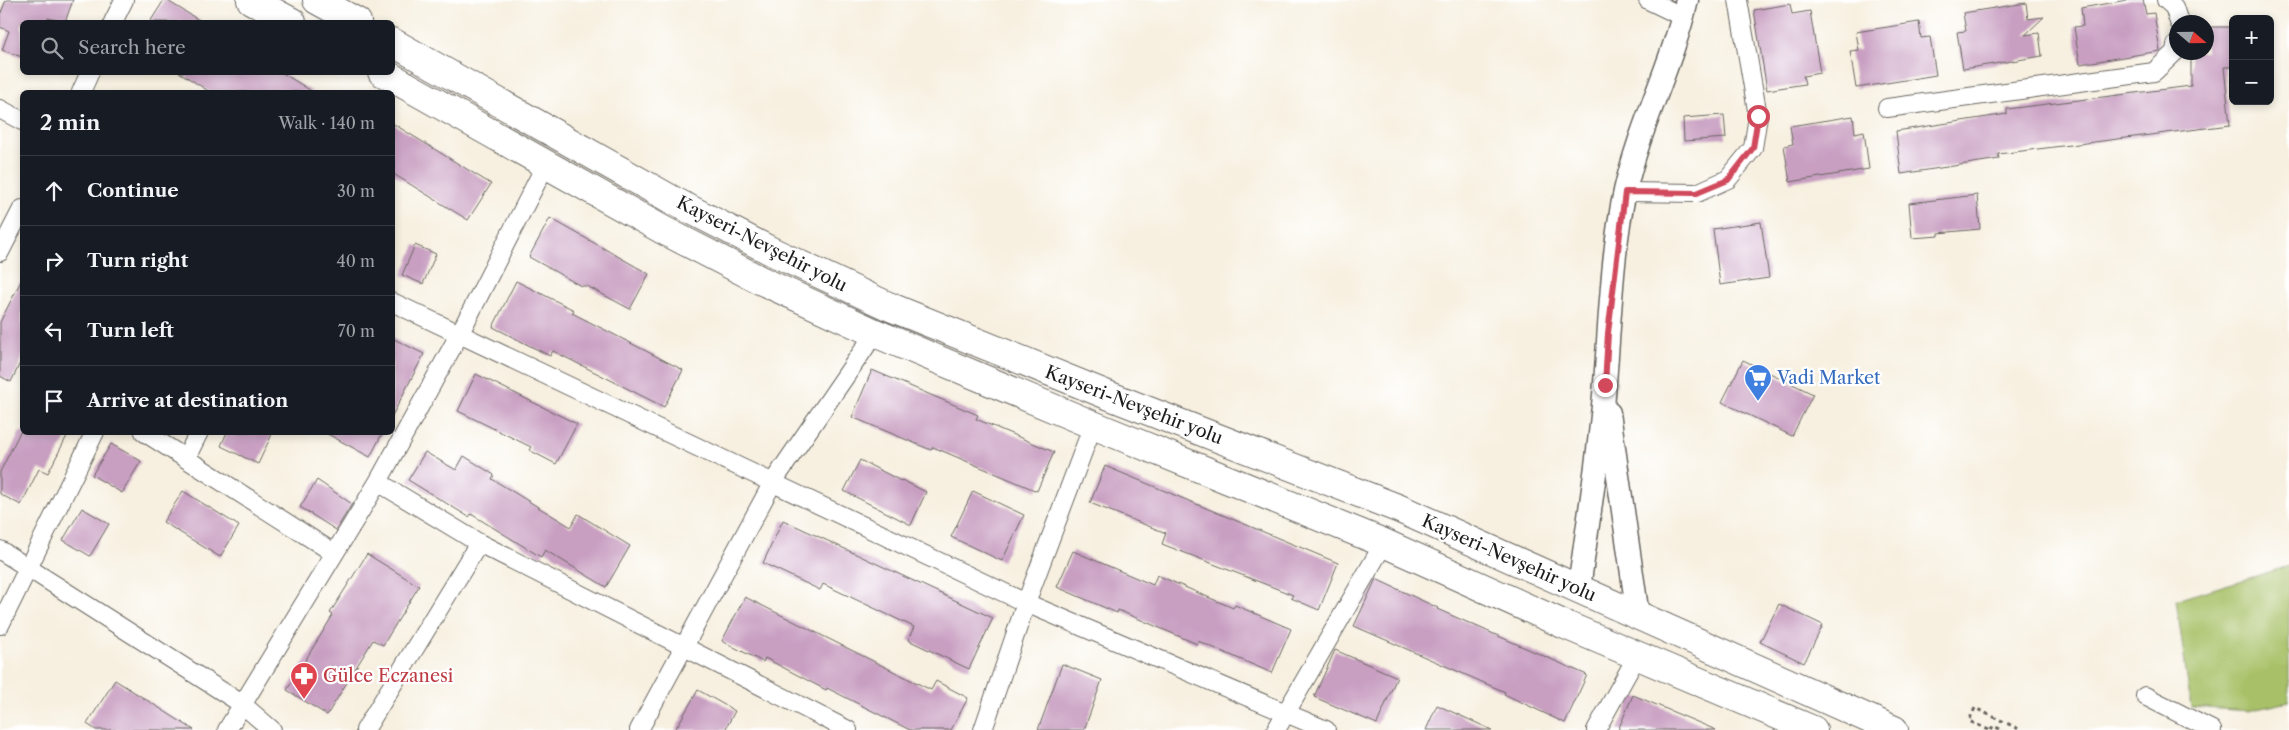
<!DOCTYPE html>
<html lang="en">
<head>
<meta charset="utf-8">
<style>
	:root { --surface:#171b24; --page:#242831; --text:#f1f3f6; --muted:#9ea1a6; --line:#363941 }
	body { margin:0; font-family:"Libre Caslon Text",serif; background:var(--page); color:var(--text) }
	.controls { position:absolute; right:15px; top:15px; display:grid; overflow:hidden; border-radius:8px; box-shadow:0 2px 8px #0003 }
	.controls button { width:45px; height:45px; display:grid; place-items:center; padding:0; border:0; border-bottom:1px solid var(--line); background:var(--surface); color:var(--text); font:25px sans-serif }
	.compass { position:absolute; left:2169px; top:15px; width:45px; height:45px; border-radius:50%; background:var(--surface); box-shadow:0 2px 8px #0003; rotate:110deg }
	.stop { position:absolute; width:15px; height:15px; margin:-11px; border:4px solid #d1495b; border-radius:50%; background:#fff }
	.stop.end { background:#d1495b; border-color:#fff; box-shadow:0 1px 5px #0008 }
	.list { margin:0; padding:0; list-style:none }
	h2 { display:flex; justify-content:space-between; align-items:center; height:65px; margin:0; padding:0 20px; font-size:21px }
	h2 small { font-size:16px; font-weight:400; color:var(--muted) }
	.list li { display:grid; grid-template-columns:32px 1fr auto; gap:15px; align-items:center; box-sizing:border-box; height:70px; padding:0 20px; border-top:1px solid var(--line) }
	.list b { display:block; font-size:19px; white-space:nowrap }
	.list em { font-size:16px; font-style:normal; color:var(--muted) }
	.icon { flex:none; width:28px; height:28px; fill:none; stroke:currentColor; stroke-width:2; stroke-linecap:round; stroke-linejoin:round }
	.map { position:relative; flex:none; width:2289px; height:730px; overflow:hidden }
	.search { position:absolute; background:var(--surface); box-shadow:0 2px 8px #0003; left:20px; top:20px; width:375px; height:55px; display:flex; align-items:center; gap:12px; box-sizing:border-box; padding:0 18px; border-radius:8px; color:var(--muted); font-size:19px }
	.panel { position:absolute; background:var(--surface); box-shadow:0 2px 8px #0003; left:20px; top:90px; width:375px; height:345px; border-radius:8px }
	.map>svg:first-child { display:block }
	.green { fill:#a8c167; stroke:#626e42 }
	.building { fill:#c89ec1 }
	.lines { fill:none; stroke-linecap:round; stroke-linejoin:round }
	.minor-casing { stroke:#696661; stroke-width:20 }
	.tertiary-casing { stroke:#696661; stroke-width:25 }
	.trunk-casing { stroke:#696661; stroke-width:30 }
	.path { stroke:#696661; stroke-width:3; stroke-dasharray:4 4; stroke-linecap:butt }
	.minor { stroke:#fff; stroke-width:18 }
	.tertiary { stroke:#fff; stroke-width:22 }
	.trunk { stroke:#fff; stroke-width:28 }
	.route { stroke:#d1495b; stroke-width:6 }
	.labels { text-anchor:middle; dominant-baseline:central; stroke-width:4.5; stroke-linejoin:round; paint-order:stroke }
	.street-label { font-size:18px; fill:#1c1c1c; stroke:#fff }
	.shop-label { font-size:18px; fill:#366cbe; stroke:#fff; text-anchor:start }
	.health-label { font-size:18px; fill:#be3a42; stroke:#fff; text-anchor:start }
</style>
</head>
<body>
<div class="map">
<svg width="2289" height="730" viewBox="0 0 2289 730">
	<rect width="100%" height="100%" fill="#fff"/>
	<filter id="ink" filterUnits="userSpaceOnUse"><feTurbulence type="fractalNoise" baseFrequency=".02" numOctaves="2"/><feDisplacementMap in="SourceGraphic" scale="10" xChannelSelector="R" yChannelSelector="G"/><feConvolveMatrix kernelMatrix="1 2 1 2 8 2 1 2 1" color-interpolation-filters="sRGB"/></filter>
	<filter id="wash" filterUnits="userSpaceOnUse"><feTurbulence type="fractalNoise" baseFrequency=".0096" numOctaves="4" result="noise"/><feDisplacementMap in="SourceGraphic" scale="20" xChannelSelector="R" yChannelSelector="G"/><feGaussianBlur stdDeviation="1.12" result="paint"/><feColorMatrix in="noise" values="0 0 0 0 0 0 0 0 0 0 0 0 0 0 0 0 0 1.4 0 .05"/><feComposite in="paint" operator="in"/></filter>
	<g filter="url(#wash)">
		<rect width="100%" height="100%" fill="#f7f0e0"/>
		<!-- green -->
		<path class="green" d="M2289 566V702L2248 711 2191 707 2176 600Z"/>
		<g id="blocks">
			<!-- building -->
			<path class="building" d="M6 0H73L65 22 48 18 47 22H22V57L2 50 9 31 0 27V15Z
				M164 0H166L202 22H150Z
				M2127 0H2143L2146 14 2154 13 2160 51 2080 64 2074 27 2083 26 2081 8Z
				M2026 3 2028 19 2044 17 2025 35 2039 33 2042 56 1963 69 1957 32 1966 31 1963 13Z
				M1790 4 1792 14 1810 11 1820 73 1803 76 1805 84 1767 90 1754 10Z
				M1919 22 1921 38 1930 37 1936 75 1856 88 1850 51 1859 50 1856 32Z
				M2206 27H2233V67H2224L2230 125 1998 154 1999 159 1901 174 1896 131 2007 114V109L2191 86V52H2206Z
				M179 72H281L313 92H210Z
				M1724 115 1726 138 1684 141 1683 118Z
				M1853 116 1855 133 1864 131 1869 169 1790 182 1784 146 1793 144 1790 126Z
				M392 123 491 184 468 220 392 173Z
				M1977 195 1980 229 1939 233V236L1912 238 1909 203Z
				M550 218 649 274 630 309 587 286H581L529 257Z
				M1761 222 1769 278 1720 285 1713 229Z
				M415 245 436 254 423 284 402 275Z
				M22 279V359L11 382 0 376V322Z
				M516 281 574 310 572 313 683 370 664 407 553 351 550 356 493 327Z
				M392 338 424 354 392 416Z
				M1743 360 1813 394 1792 436 1722 402Z
				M872 370 978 415 976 419 1054 452 1037 491 933 447 931 450 852 417Z
				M476 374 577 424 556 464 529 450 531 447 458 411Z
				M20 432H69L48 473 39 469 21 505 0 494V472Z
				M227 432H273L258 464 221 446Z
				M324 432H383L370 457Z
				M111 444 141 461 122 493 92 475Z
				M425 452 456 470 464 456 494 475 492 479 571 527 578 514 630 546 606 587 545 550 541 557 471 514 469 517 408 480Z
				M860 460 901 481 902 480 926 492 911 525 844 491Z
				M1105 466 1338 563 1319 610 1291 598 1293 595 1162 544 1166 533 1090 503Z
				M317 480 352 504 336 530 300 507Z
				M183 491 239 526 220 557 163 522Z
				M973 491 1024 515 1002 561 951 537Z
				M82 508 109 524 90 556 63 540Z
				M783 520 993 618 969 669 908 640 914 627 823 584 820 590 763 563Z
				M1073 551 1153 585 1157 575 1233 608 1235 605 1291 629 1272 673 1198 641 1197 644 1118 610 1117 613 1057 587Z
				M367 554 419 586 383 645 373 640 327 715 287 690 333 615 330 613Z
				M1376 579 1438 608 1437 609 1587 675 1565 723 1504 694 1505 692 1354 626Z
				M745 597 931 690 936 681 968 698 951 730H910L827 688 826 690 765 658 763 662 722 641Z
				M1779 604 1823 625 1804 663 1760 642Z
				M1335 650 1397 677 1377 724 1314 697Z
				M1062 664 1102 680 1084 730H1038Z
				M115 680 194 730H96L87 724Z
				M698 690 735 711 725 730H675Z
				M1633 695 1716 730H1618Z
				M1437 705 1492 730H1426Z"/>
		</g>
	</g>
	<g filter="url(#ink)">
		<use href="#blocks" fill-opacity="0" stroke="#696661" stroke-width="1"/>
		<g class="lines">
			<defs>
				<path id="minor" d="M1648 0 1683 17
					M2166 0 2174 7 2179 22
					M113 22 124 0
					M81 92 90 72
					M1887 108 2154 72 2175 52 2176 45
					M0 109 22 121
					M1625 192 1697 193 1728 179 1753 148 1758 116 1738 0
					M0 252 22 209
					M392 302 1026 603 1326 730
					M144 432 334 553
					M186 458 199 432
					M378 482 479 543 848 730
					M0 550 242 704 272 730
					M0 625 95 432
					M2145 696 2212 730
					M227 730 378 482 460 333 546 164
					M365 730 479 543
					M639 730 773 482 875 333
					M983 730 1026 603 1093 425
					M1276 730 1384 543
					M1596 730 1637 656"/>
				<path id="tertiary" d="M1609 413 1638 616
					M1579 589C1588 520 1600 451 1605 383 1610 321 1612 250 1625 191 1640 125 1672 65 1687 0"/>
				<path id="trunk" d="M251 0 292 22
					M317 0 357 22
					M392 42 676 202 773 252 888 306 1105 394 1400 509 1894 730
					M382 72 663 230 760 280 875 333 1093 425 1384 543 1563 624 1813 730"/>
			</defs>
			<!-- minor casing -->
			<use href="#minor" class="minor-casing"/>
			<!-- tertiary casing -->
			<use href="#tertiary" class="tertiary-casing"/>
			<!-- trunk casing -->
			<use href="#trunk" class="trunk-casing"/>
			<!-- path -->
			<path class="path" d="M1989 730 1969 721 1975 708 2021 730
				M1991 730 1993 726 2003 730"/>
			<!-- minor -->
			<use href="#minor" class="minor"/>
			<!-- tertiary -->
			<use href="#tertiary" class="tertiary"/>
			<!-- trunk -->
			<use href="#trunk" class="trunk"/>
		</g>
	</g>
	<g class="lines" filter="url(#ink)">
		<!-- route -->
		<path class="route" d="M1605 385 1608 333 1625 192 1697 193 1728 180 1753 148 1758 116"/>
	</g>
	<!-- icons -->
	<defs>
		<symbol id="supermarket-pin" viewBox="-11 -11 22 30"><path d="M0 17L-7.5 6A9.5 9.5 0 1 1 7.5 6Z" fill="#3f7fe0" stroke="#fff"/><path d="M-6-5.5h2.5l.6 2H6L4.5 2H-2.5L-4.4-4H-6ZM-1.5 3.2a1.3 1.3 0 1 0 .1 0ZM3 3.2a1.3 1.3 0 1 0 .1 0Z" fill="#fff"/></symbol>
		<symbol id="pharmacy-pin" viewBox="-11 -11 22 30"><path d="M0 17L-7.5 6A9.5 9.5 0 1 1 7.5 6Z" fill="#e0444e" stroke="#fff"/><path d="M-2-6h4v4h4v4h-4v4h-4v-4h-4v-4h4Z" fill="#fff"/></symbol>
	</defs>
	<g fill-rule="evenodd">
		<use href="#supermarket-pin" x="1742" y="362" width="32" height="43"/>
		<use href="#pharmacy-pin" x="288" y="660" width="32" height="43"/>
	</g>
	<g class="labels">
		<!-- street labels -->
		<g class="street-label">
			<text transform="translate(762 244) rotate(27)">Kayseri-Nevşehir yolu</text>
			<text transform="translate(1134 405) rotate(21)">Kayseri-Nevşehir yolu</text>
			<text transform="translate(1509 558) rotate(24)">Kayseri-Nevşehir yolu</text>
		</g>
		<!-- shop labels -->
		<g class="shop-label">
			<text x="1777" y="378">Vadi Market</text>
		</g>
		<!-- health labels -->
		<g class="health-label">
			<text x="323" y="676">Gülce Eczanesi</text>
		</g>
	</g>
</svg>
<div class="controls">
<button>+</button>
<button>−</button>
</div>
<svg class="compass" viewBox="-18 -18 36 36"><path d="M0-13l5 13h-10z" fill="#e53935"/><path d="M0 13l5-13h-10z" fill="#9ea1a6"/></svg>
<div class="stop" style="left:1758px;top:116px"></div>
<div class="stop end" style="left:1605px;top:385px"></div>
<div class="search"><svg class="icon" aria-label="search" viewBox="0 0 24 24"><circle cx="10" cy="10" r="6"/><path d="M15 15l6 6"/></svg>Search here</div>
<section class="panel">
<h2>2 min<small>Walk · 140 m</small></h2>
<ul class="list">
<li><svg class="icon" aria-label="ahead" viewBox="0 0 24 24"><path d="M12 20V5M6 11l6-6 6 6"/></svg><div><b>Continue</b></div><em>30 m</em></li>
<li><svg class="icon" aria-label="right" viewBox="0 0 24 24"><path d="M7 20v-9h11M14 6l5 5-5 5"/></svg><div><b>Turn right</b></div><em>40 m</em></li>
<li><svg class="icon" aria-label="left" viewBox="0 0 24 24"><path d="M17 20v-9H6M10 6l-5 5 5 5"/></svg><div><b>Turn left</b></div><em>70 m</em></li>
<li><svg class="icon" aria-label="arrive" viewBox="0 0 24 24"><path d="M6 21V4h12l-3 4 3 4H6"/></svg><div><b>Arrive at destination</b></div></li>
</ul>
</section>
</div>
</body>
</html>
